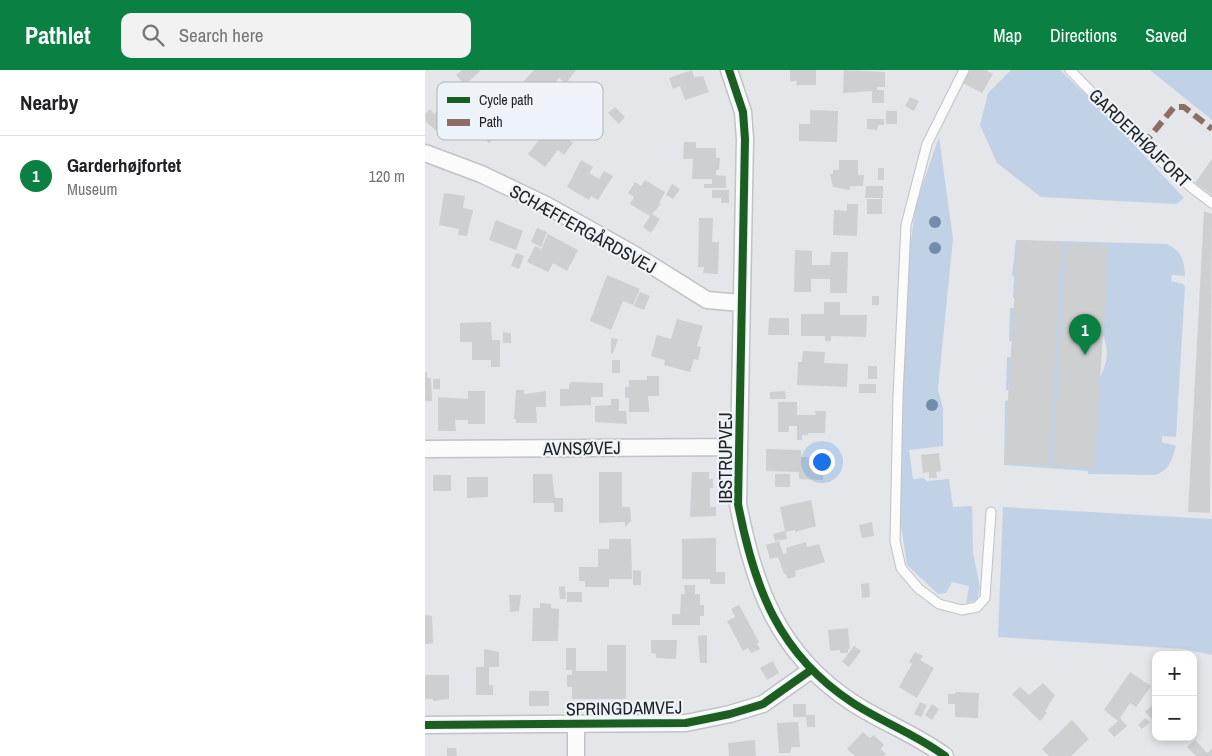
<!DOCTYPE html>
<html lang="en">
<head>
<meta charset="utf-8">
<style>
	:root { --surface:#fff; --page:#f2f2f2; --text:#202124; --muted:#757577; --line:#e0e0e0; --accent:#0b8043 }
	body { margin:0; font-family:"Archivo Narrow",sans-serif; background:var(--page); color:var(--text) }
	.controls { position:absolute; right:15px; bottom:15px; display:grid; overflow:hidden; border-radius:10px; box-shadow:0 2px 8px #0003 }
	.controls button { width:45px; height:45px; display:grid; place-items:center; padding:0; border:0; border-bottom:1px solid var(--line); background:var(--surface); color:var(--text); font:25px sans-serif }
	.you { position:absolute; left:396px; top:391px; width:18px; height:18px; margin:-12px; border:4px solid #fff; border-radius:50%; background:#1a73e8; box-shadow:0 0 0 8px #1a73e833 }
	.badge { display:grid; place-items:center; width:32px; height:32px; border-radius:50%; background:var(--accent); color:#fff; font-size:16px; font-weight:700 }
	.pin { position:absolute; translate:-50% -41px; filter:drop-shadow(0 1px 2px #0008) }
	.pin::after { content:''; position:absolute; top:26px; width:18px; height:15px; background:inherit; clip-path:polygon(0 0,100% 0,50% 100%) }
	.list { margin:0; padding:0; list-style:none }
	h2 { display:flex; justify-content:space-between; align-items:center; height:65px; margin:0; padding:0 20px; font-size:21px }
	h2 small { font-size:16px; font-weight:400; color:var(--muted) }
	.list li { display:grid; grid-template-columns:32px 1fr auto; gap:15px; align-items:center; box-sizing:border-box; height:80px; padding:0 20px; border-top:1px solid var(--line) }
	.list b { display:block; font-size:19px; white-space:nowrap }
	.list p { margin:0; font-size:16px; white-space:nowrap; color:var(--muted) }
	.list em { font-size:16px; font-style:normal; color:var(--muted) }
	.icon { flex:none; width:28px; height:28px; fill:none; stroke:currentColor; stroke-width:2; stroke-linecap:round; stroke-linejoin:round }
	.map { position:relative; flex:none; width:787px; height:686px; overflow:hidden }
	header { display:flex; align-items:center; gap:30px; box-sizing:border-box; height:70px; padding:0 25px; background:var(--accent); color:#fff }
	header strong { font-size:24px }
	nav { display:flex; gap:28px; margin-inline-start:auto; font-size:18px }
	.search { width:350px; height:45px; background:var(--page); display:flex; align-items:center; gap:12px; box-sizing:border-box; padding:0 18px; border-radius:10px; color:var(--muted); font-size:19px }
	main { display:flex }
	aside { flex:1; background:var(--surface) }
	.map>svg:first-child { display:block }
	.green { fill:#c2d2e6; fill-rule:evenodd }
	.building { fill:#cecfd1 }
	.lines { fill:none; stroke-linecap:round; stroke-linejoin:round }
	.lane-casing { stroke:#c0c2c4; stroke-width:11 }
	.street-casing { stroke:#c0c2c4; stroke-width:19 }
	.lane { stroke:#fbfbfc; stroke-width:9 }
	.street { stroke:#fbfbfc; stroke-width:16 }
	.quiet { stroke:#8d6e63; stroke-width:6; stroke-dasharray:12 6; stroke-linecap:butt }
	.cycleway-casing { stroke:#eef3f9; stroke-width:11 }
	.cycleway { stroke:#1b5e20; stroke-width:8 }
	.tree { fill:#738cab }
	.labels { text-anchor:middle; dominant-baseline:central; stroke-width:4.5; stroke-linejoin:round; paint-order:stroke }
	.street-label { font-size:18px; fill:#202224; stroke:#eef3f9 }
	.key { fill:#eef3f9; stroke:#b0b4b9; stroke-width:1 }
	.key-label { font-size:14px; fill:#202224 }
</style>
</head>
<body>
<header>
<strong>Pathlet</strong>
<div class="search"><svg class="icon" aria-label="search" viewBox="0 0 24 24"><circle cx="10" cy="10" r="6"/><path d="M15 15l6 6"/></svg>Search here</div>
<nav><a>Map</a><a>Directions</a><a>Saved</a></nav>
</header>
<main>
<aside>
<h2>Nearby<small></small></h2>
<ul class="list">
<li><span class="badge">1</span><div><b>Garderhøjfortet</b><p>Museum</p></div><em>120 m</em></li>
</ul>
</aside>
<div class="map">
<svg width="787" height="686" viewBox="0 0 787 686">
	<rect width="100%" height="100%" fill="#e4e6e9"/>
	<!-- green -->
	<path class="green" d="M586 0H635L673 36 759 128 751 134 616 127 572 93 555 55 563 23Z
		M725 0H787V50Z
		M514 67 528 169 513 319 518 338V376L484 380 488 409 498 408 502 411 524 409 528 437 547 436 548 483 555 517 552 530 541 533 544 516 527 512 521 523 513 524 482 495 474 443 473 384 483 193 491 133Z
		M591 170 742 174C757 181 759 190 760 206L747 205 746 211 758 214 760 217 751 367 737 366V372L751 376C747 390 745 400 730 405L663 404V401L579 395 580 331 585 330 586 321 581 320 582 287H588L590 271H584L585 238H590L591 228H588L589 207 587 205ZM671 250C687 280 685 292 667 321Z
		M578 437 787 449V585L759 579 573 567Z"/>
	<!-- building -->
	<path class="building" d="M37 0H56L40 15 31 5Z
		M109 0H151L141 14 134 8 123 21 120 19 102 36 88 23Z
		M267 0 269 7 278 6 284 22 260 30 255 16 248 19 244 8Z
		M365 0H391V15H371L372 11H365Z
		M419 0 460 2V17H452V20H459V33H447V21L418 23Z
		M545 0H561L568 4 557 23 538 13Z
		M485 27 494 31 489 41 480 36Z
		M81 31 95 43 64 73 44 55 59 39 67 46Z
		M190 37 200 47 194 54 183 43Z
		M5 39 9 44 12 41 24 53 14 63 1 52 0 44Z
		M385 40 413 41 412 72 374 71V54H385Z
		M461 41H472V54H461Z
		M442 49H459V55H453L452 60 442 59Z
		M121 61 131 69 135 63 148 73 139 85 133 80 120 97 103 84Z
		M259 72H271V78H291V88H295L294 100H291V105L301 106V118H279V114H287V109H267L268 89H258Z
		M787 89V125L770 113Z
		M156 90 168 97 164 103 174 109 179 101 188 106 173 130 166 126 164 130 142 117Z
		M414 90H433V105H439L438 116H425V120L408 117 405 104H408V100H414Z
		M453 98H459V110H453Z
		M220 110 240 122 234 133 236 134 227 144 235 149 226 163 218 157 225 146 205 134 209 127 203 123 210 112 216 116Z
		M247 114 255 119 248 129 241 125Z
		M441 116H458V128H440Z
		M287 120H304V133H296V128H287Z
		M19 123 40 126 38 138 48 140 42 166 33 165 34 159 14 155Z
		M442 129H457V144H442Z
		M422 134H433L432 166 408 165 409 140 422 141Z
		M779 141 787 144 785 443 763 442Z
		M274 148H288L287 172H294L293 204 278 203 279 197H273Z
		M71 150 98 161 91 180 64 170Z
		M112 158 122 162 116 177 106 172Z
		M123 164 153 180 142 201 128 193 123 202 102 192 110 176 115 178V181Z
		M593 170 637 172 624 396 579 393Z
		M642 173 684 176 669 398 627 395Z
		M370 180 387 181V195H405L406 182H423L422 223H405V209H386V222H369Z
		M91 183 99 186 94 199 86 196Z
		M182 205 215 219 208 235 198 231 186 260 165 251Z
		M215 222 225 226 219 240 209 236Z
		M447 226H454V235H447Z
		M399 232H415V245H442L441 267 406 266V271H400V266H376V244H399Z
		M344 248H364V265H343Z
		M252 249 278 256 272 276 276 277 273 290 269 289 265 302 239 295 240 290 226 286 232 265 246 269Z
		M66 252 67 270H75V297H66V290H47V272H35V253Z
		M78 262 86 263V273H78Z
		M186 268 193 269 188 283 186 284Z
		M378 281 400 282 399 293 423 294 422 317 372 315 373 292H377Z
		M187 290H195V303H187Z
		M443 296H452V309H443Z
		M0 302H2V308H6L7 331H0Z
		M222 306H234V326H223L224 342H204V328H200V317H204V310H222Z
		M8 309H15V319H8Z
		M147 312 178 313V327H166V335L135 336V319H144V314Z
		M434 314H451V323H434Z
		M91 320H99V324L121 321V337H111L112 353H91V349H89Z
		M43 321H60V354H43V350H30L31 361H13V327L43 329Z
		M360 321 361 329H345V322Z
		M186 329H194V341H201L202 354 170 352V336L186 335Z
		M353 332H372V345H391L390 341H401L400 363H383V365H377V370H372V356H364V362H353Z
		M341 379 376 380V387L399 388 398 410 374 409V402L341 401Z
		M514 383 516 401 511 402 512 408H504V402L498 403 496 385Z
		M174 402H197V437H205L206 451 200 457V452L174 453Z
		M267 402H284V409H288V418H285V437H291V446L265 447Z
		M108 404H127L130 428H138V442H129V433H108Z
		M350 404H365V417H350Z
		M8 405H26V421H8Z
		M42 407H63V427L42 428Z
		M386 430 391 456 370 462V460L361 462 362 469 350 471 348 464 360 461 355 437Z
		M447 452 449 466 437 468 434 455Z
		M291 468V502H300V514H285V509H257V469Z
		M184 469H206L207 509H184V517H160V511H154V497H173V479H184Z
		M354 471 358 484 362 483 361 478 381 472 382 477 394 474 400 492 370 501 371 506 363 509 361 504H359L353 487 345 489 341 475Z
		M208 500 216 501V515H208Z
		M444 513 445 527 437 528 436 514Z
		M259 515H270V524H275V535H279V546H275V555H247V544H255L256 524H260Z
		M140 516 141 529H135L134 517Z
		M142 522H157V532H142Z
		M84 525H96L94 541 85 542Z
		M115 533 126 534V538L134 539 133 571H107L108 538H115Z
		M314 535 334 572 332 574 335 579 326 583 323 578 318 581 302 551 310 547 306 539Z
		M0 545 7 546 8 573 3 574H0Z
		M423 558 425 579H423V583H415V580L405 581 403 560Z
		M282 565V593H275L273 566Z
		M226 570H252L251 589 231 588V584L226 583Z
		M182 575H201V629H147V617H142V605H147V600H141V578H151V601H182Z
		M429 576 436 581 424 597 417 592Z
		M59 579 74 582V597H64V615H68V625H51V597H59Z
		M490 582 498 586 495 590 509 598 492 628 474 617 487 594 484 592Z
		M348 591 354 603 342 610 335 598Z
		M705 602 726 616 711 637 705 633 695 648 702 656 689 667 683 660 693 651 679 640Z
		M0 605H24V629L8 631V629H0Z
		M618 613 630 625 620 641 622 643 615 651 587 624 595 617 604 625Z
		M104 621H124V636H104Z
		M531 622 554 623 553 648 530 647V634H523V624H530Z
		M495 632 502 635 496 647 489 644Z
		M368 634H381V645H390V657H382L381 647H368Z
		M507 634 514 639 507 650 500 645Z
		M729 634 731 640 728 643 731 647V653L720 642Z
		M720 648 725 652 717 659 713 655Z
		M647 650 664 669 646 686H624L617 679Z
		M373 652 375 677H367L365 683H354L352 653Z
		M438 662 445 668 449 665 459 675 456 679 461 684 458 686H430L422 679Z
		M330 670 331 686H304L303 673Z
		M770 670 782 683 787 679V686H771L762 677Z
		M22 678H31L32 686H22Z"/>
	<g class="lines">
		<defs>
			<path id="lane" d="M539 0 502 74 481 155 473 326 470 471 476 498 493 518 514 534 537 540 552 537 560 528 566 442
				M645 0C691 47 734 95 787 133"/>
			<path id="street" d="M304 0 318 42 320 69 313 434C329 517 353 584 428 633 457 652 492 665 520 686
				M0 83 56 104 121 135 210 185 282 230 316 233
				M0 379 314 377
				M151 654V686
				M0 655 261 653 305 644 338 634 386 600"/>
		</defs>
		<!-- lane casing -->
		<use href="#lane" class="lane-casing"/>
		<!-- street casing -->
		<use href="#street" class="street-casing"/>
		<!-- lane -->
		<use href="#lane" class="lane"/>
		<!-- street -->
		<use href="#street" class="street"/>
		<!-- quiet -->
		<path class="quiet" d="M718 75 749 37H759L787 59"/>
		<defs>
			<path id="cycleway" d="M304 0 318 42 320 69 313 434C329 517 353 584 428 633 457 652 492 665 520 686
				M0 655 261 653 305 644 338 634 386 600"/>
		</defs>
		<!-- cycleway casing -->
		<use href="#cycleway" class="cycleway-casing"/>
		<!-- cycleway -->
		<use href="#cycleway" class="cycleway"/>
	</g>
	<!-- trees -->
	<g class="tree">
		<circle cx="510" cy="152" r="6"/>
		<circle cx="510" cy="178" r="6"/>
		<circle cx="507" cy="335" r="6"/>
	</g>
	<g class="labels">
		<!-- street labels -->
		<g class="street-label">
			<text transform="translate(715 68) rotate(44)">GARDERHØJFORT</text>
			<text transform="translate(158 159) rotate(29)">SCHÆFFERGÅRDSVEJ</text>
			<text transform="translate(157 378) rotate(-1)">AVNSØVEJ</text>
			<text transform="translate(300 388) rotate(-90)">IBSTRUPVEJ</text>
			<text transform="translate(199 638) rotate(-1)">SPRINGDAMVEJ</text>
		</g>
	</g>
	<!-- legend -->
	<rect x="12" y="12" width="166" height="58" rx="8" class="key"/>
	<rect x="22" y="27" width="23" height="6" fill="#1b5e20"/>
	<rect x="22" y="49" width="23" height="7" fill="#8d6e63"/>
	<g class="key-label">
		<text x="54" y="35">Cycle path</text>
		<text x="54" y="57">Path</text>
	</g>
</svg>
<div class="controls">
<button>+</button>
<button>−</button>
</div>
<div class="you"></div>
<div class="pin badge" style="left:660px;top:285px">1</div>
</div>
</main>
</body>
</html>
